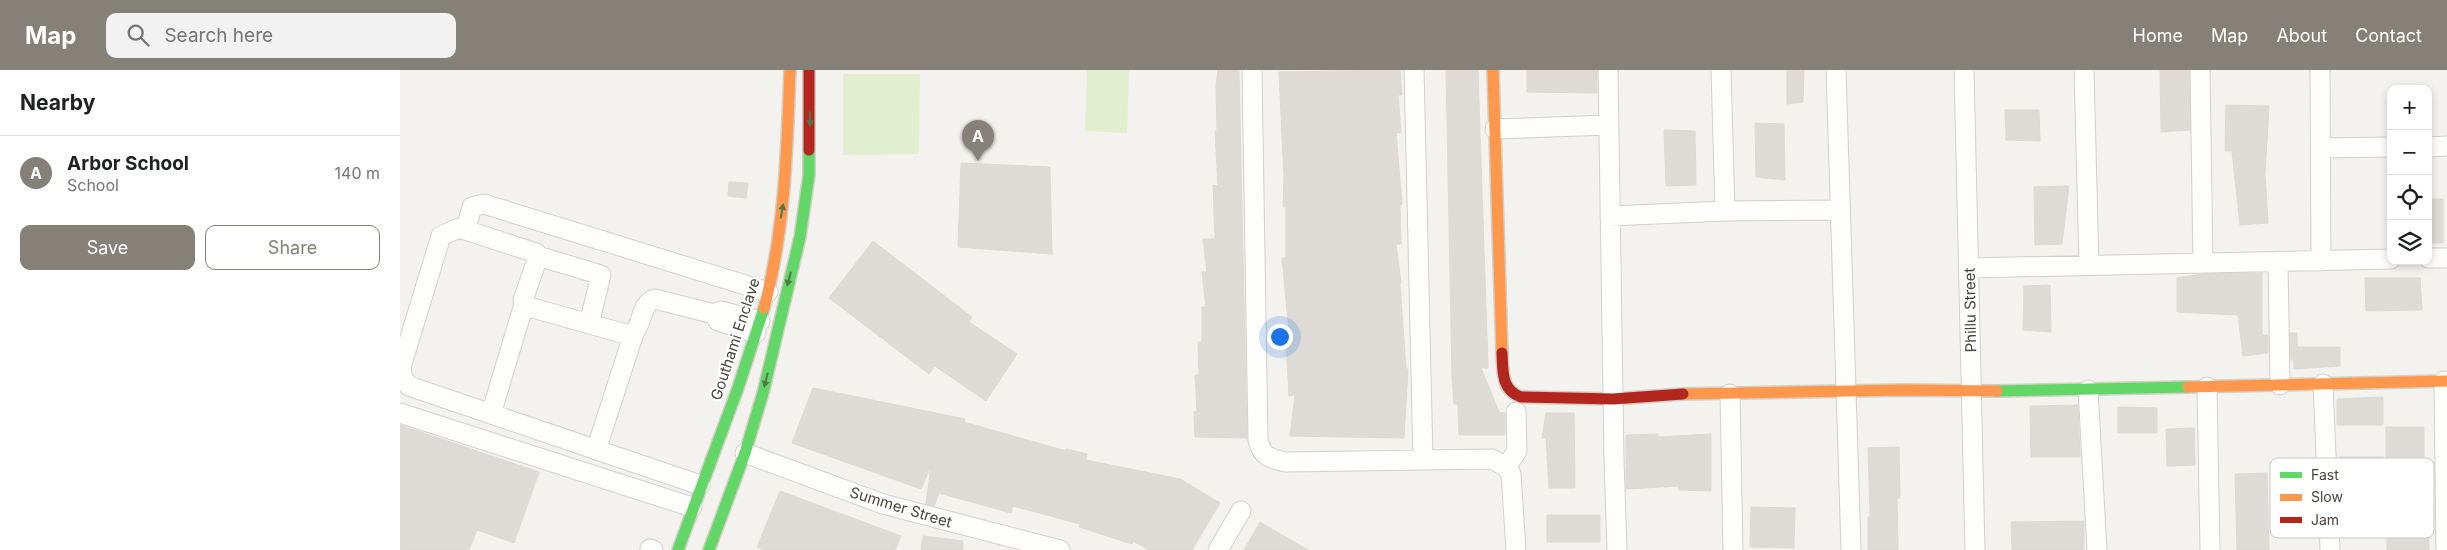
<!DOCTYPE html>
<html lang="en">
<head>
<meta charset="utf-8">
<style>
	:root { --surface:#fff; --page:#f2f2f2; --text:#202124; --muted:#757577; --line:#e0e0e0; --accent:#868178 }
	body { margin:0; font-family:Inter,sans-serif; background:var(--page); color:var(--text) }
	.controls { position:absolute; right:15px; top:15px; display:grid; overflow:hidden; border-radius:10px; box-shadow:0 2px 8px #0003 }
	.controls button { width:45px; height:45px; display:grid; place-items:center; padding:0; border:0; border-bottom:1px solid var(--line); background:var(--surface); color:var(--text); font:25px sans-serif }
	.you { position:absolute; left:879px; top:266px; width:18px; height:18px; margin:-12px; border:4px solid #fff; border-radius:50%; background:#1a73e8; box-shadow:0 0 0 8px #1a73e833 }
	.badge { display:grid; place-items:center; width:32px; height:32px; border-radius:50%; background:var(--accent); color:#fff; font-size:16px; font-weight:700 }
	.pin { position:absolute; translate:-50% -41px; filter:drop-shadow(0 1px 2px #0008) }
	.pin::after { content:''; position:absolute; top:26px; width:18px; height:15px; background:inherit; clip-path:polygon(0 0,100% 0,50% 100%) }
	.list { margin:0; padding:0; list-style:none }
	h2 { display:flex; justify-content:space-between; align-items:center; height:65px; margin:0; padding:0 20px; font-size:21px }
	h2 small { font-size:16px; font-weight:400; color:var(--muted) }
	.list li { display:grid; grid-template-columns:32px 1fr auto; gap:15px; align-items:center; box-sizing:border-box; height:75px; padding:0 20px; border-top:1px solid var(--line) }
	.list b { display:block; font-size:19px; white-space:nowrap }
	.list p { margin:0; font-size:16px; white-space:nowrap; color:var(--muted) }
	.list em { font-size:16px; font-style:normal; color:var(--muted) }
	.actions { display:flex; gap:10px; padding:15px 20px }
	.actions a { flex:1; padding:11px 0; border:1px solid var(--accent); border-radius:10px; text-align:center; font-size:18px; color:var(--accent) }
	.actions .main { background:var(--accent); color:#fff }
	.icon { flex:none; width:28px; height:28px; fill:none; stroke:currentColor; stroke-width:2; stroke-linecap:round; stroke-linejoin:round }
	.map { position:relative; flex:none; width:2047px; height:480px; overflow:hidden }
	header { display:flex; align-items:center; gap:30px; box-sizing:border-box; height:70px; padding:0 25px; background:var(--accent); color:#fff }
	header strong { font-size:24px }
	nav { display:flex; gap:28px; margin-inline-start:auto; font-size:18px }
	.search { width:350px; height:45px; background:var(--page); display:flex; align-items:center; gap:12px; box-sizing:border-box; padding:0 18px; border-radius:10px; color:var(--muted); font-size:19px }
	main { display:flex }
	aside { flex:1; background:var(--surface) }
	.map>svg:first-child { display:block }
	.green { fill:#e1eecf }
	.building { fill:#dedbd6; stroke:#dcd9d4 }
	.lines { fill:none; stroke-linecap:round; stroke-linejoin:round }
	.street-casing { stroke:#d2d0cb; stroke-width:21 }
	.fast-casing { stroke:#d3cfc5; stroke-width:14 }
	.slow-casing { stroke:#d3cfc5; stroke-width:14 }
	.jam-casing { stroke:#d3cfc5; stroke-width:14 }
	.street { stroke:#fdfdfc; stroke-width:19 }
	.fast { stroke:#63d668; stroke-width:11 }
	.slow { stroke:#ff974d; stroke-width:11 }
	.jam { stroke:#b3261e; stroke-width:11 }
	.oneway { fill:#537749 }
	.labels { text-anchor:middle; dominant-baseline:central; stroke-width:5; stroke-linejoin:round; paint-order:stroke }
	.street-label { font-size:15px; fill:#4b4439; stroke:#fff }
	.key { fill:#fff; stroke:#c9c7c4; stroke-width:1 }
	.key-label { font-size:14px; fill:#4b4439 }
</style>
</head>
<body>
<header>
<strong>Map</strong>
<div class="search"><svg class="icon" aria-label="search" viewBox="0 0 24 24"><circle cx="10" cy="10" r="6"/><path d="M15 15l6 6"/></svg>Search here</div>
<nav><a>Home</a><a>Map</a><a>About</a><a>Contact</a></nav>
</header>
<main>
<aside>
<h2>Nearby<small></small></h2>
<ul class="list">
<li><span class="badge">A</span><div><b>Arbor School</b><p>School</p></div><em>140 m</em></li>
</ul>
<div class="actions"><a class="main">Save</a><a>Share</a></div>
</aside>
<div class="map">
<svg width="2047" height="480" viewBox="0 0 2047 480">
	<rect width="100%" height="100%" fill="#f4f2ee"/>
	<!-- green -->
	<path class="green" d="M687 0H729L727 63 685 61Z
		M443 4H520L519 84 443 85Z"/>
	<!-- building -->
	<path class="building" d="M818 0H839L847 368 795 367 794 342H797L795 305H799L798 272H802V237H806L802 202H807L803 169H815L813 115 818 116 815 61H817L816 16Z
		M1000 0 1002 25H998L1001 63H996L1002 134 1000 135 1001 174H996L1001 213H1000L1006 299H1008L1004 368 890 366 895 325 889 326 887 290 886 262H889L882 188H886V137H883L884 108 879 2Z
		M1046 0H1078L1088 298H1081L1099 342 1105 343V365H1059L1058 334H1054L1052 307Z
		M1127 0H1197V23L1127 22Z
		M1387 0H1404L1403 32 1387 34Z
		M1760 0H1789L1790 60 1761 62Z
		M1826 35 1869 36 1865 104 1868 153 1840 155 1832 81H1825Z
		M1605 40H1639L1640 71 1606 70Z
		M1355 53 1384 54 1385 110 1356 107Z
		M1264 60 1295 61 1296 115 1266 116Z
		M561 93 650 97 652 184 558 177Z
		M329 112 348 113 346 128 328 126Z
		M1669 116 1662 174 1635 175 1634 117Z
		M2028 129H2043V173H2028Z
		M473 171 572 247 569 252 617 284 586 331 535 296 529 304 429 228Z
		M1862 203V265H1868V283L1843 286 1838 245 1777 242V208L1803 204Z
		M1965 208H2020L2022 240 1966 241Z
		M1650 215 1651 262 1623 260 1624 216Z
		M1890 263H1897V277H1940V296L1894 299V290H1891Z
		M413 318 565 349 564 352 666 381V379L687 384 686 390 780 409 820 433 792 480H749L733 471 732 474 679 457 680 454 613 436 611 443 539 423 534 436 526 434 531 396 521 419 392 373Z
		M1983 327V355H1937V329Z
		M1678 335 1680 387H1631L1630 336Z
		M1718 337 1757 338V363H1718Z
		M1146 343H1174L1175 418H1149L1146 368H1142Z
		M0 355 139 402 114 473 77 460 69 480H0Z
		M1986 357H2024V387H1986Z
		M1794 358 1795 395 1767 396 1766 359Z
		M1258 364V367L1311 364V421L1279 420V416L1226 419V365Z
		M1499 377 1500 428H1497L1498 480H1468V447H1470L1468 378Z
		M1939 387H1983V409H1980V458H1940Z
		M1867 403 1869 480H1837L1835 404Z
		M380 421 501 466 495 480H364L357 477Z
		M1351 437 1395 438 1394 478 1350 477Z
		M1147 445H1200V472H1147Z
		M1684 451V480H1612L1611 452Z
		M860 452 877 462 908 480H844Z
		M1987 457H2029V480H1987Z
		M523 466 563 471V480H521Z"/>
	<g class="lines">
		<defs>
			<path id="street" d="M852 0 858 370C862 387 871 389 886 392L1092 389 1106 397 1111 404 1116 480
				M1014 0 1023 389
				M1208 0 1214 389 1217 480
				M1321 0 1325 141 1440 140
				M1436 0 1451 480
				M1564 0 1575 480
				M1684 0 1689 195
				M1800 0 1803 193
				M1920 0 1921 191
				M1095 59 1209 55
				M2028 77 2047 76
				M1921 78 1991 77
				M1210 146 1325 141
				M66 158 72 137 84 134 368 222
				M138 186 201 205 189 254
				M2028 188H2047
				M1878 191 1880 315
				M1569 198 1991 189
				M356 263 318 251 314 244 321 241 360 251
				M2044 311 2046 480
				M1923 314 1930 480
				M1807 317 1810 480
				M1688 320 1697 480
				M1330 324 1333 480
				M0 343 292 437
				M91 344 124 234
				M196 380 234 263
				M345 383 483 434 660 480
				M1106 397 1117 381 1116 342
				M300 415 9 316 2 307 1 297 41 166 59 158 136 183 137 190 123 230 129 237 229 265C245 258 238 234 255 229L314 244
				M250 479 253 480
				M818 480 841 441"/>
			<path id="fast" d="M1597 321 1788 317
				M278 480 338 318 364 238
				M309 480 345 383 363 323 400 167 409 105V80"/>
			<path id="slow" d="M1093 0 1102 283
				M364 238C385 160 387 80 390 0
				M1788 317 2047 311
				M1283 324 1505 320 1597 321"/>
			<path id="jam" d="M409 0V80
				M1102 283C1103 301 1101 320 1121 327L1213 329 1283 324"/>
		</defs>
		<!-- street casing -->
		<use href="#street" class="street-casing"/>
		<!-- fast casing -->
		<use href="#fast" class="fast-casing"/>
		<!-- slow casing -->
		<use href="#slow" class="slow-casing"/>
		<!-- jam casing -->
		<use href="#jam" class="jam-casing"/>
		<!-- street -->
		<use href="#street" class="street"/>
		<!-- fast -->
		<use href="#fast" class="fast"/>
		<!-- slow -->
		<use href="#slow" class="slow"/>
		<!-- jam -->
		<use href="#jam" class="jam"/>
	</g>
	<!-- one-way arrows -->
	<defs><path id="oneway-solid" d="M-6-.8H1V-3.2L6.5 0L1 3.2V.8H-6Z" transform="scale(1.25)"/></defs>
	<g class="oneway">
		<use href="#oneway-solid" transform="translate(410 49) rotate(90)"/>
		<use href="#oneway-solid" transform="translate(382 141) rotate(-80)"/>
		<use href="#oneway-solid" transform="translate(389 209) rotate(105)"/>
		<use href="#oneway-solid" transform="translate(366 310) rotate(104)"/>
	</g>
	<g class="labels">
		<!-- street labels -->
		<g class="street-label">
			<text transform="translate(1570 240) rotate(-91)">Phillu Street</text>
			<text transform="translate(335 269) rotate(-72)">Gouthami Enclave</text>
			<text transform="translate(501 437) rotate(17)">Summer Street</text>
		</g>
	</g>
	<!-- legend -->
	<rect x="1870" y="388" width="164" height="80" rx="8" class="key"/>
	<rect x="1880" y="402" width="22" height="6" fill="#63d668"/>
	<rect x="1880" y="424" width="22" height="7" fill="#ff974d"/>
	<rect x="1880" y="447" width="22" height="6" fill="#b3261e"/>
	<g class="key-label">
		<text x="1911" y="410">Fast</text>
		<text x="1911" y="432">Slow</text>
		<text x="1911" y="455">Jam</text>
	</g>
</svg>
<div class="controls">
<button>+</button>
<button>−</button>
<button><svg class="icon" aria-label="locate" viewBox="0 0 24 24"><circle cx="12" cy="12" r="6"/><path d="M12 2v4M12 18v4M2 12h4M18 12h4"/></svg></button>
<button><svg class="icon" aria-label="layers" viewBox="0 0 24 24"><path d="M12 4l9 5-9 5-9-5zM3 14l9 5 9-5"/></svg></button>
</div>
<div class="you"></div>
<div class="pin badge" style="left:578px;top:91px">A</div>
</div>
</main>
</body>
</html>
